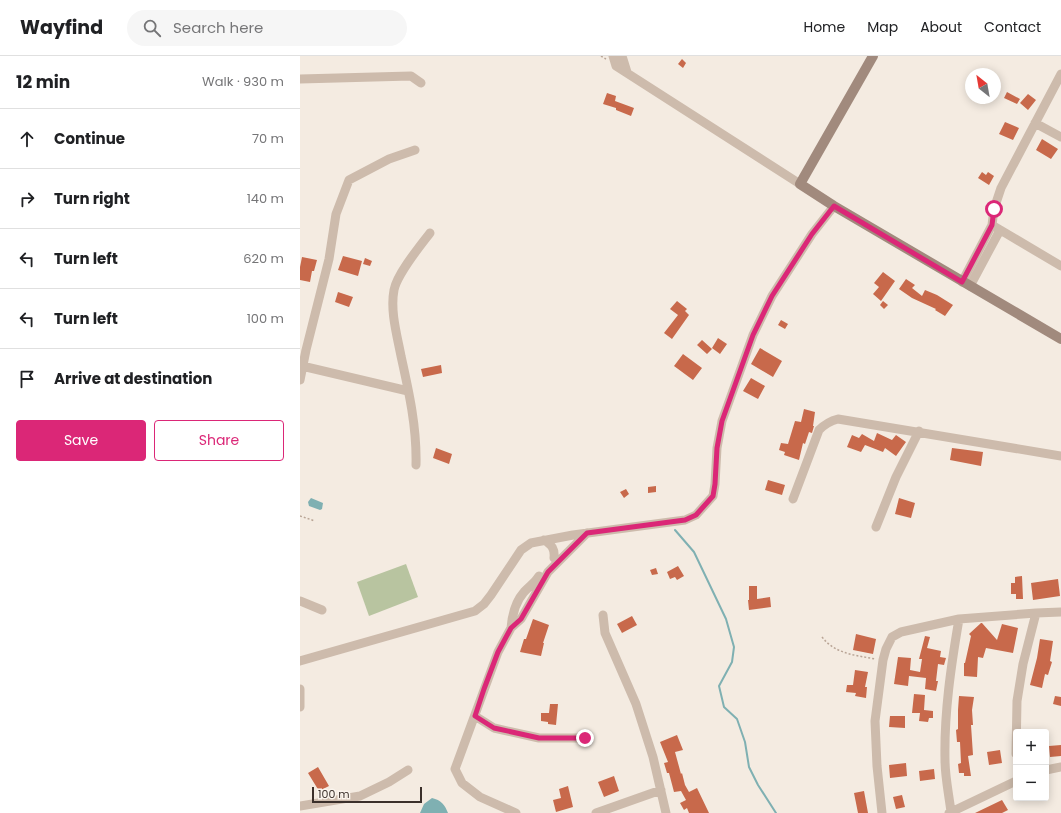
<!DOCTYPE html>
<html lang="en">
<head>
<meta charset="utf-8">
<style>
	:root { --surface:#fff; --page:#f6f6f6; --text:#202124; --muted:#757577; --line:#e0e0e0; --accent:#db2777 }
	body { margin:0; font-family:Poppins,sans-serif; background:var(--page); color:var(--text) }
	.controls { position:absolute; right:12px; bottom:12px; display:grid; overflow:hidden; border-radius:4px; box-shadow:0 2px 10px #0003 }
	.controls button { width:36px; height:36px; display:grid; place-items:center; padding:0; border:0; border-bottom:1px solid var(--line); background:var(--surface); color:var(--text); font:20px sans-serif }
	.compass { position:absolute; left:665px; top:12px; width:36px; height:36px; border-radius:50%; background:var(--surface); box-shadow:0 2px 10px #0003; rotate:329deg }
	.scale { position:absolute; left:12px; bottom:10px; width:110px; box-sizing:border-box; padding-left:4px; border:2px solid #3b302b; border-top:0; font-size:11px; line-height:14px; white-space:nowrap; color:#3b302b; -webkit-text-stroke:3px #fbf5ee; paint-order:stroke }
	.stop { position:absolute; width:12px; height:12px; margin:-9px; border:3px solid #db2777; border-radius:50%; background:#fff }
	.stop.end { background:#db2777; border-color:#fff; box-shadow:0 1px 4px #0008 }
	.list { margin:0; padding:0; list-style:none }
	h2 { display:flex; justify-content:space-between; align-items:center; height:52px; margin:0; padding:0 16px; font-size:17px }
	h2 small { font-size:13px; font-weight:400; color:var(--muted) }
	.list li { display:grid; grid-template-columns:26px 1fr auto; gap:12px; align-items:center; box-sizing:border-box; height:60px; padding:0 16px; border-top:1px solid var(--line) }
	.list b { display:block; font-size:15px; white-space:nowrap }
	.list em { font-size:13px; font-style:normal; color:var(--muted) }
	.actions { display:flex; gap:8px; padding:12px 16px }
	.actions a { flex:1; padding:9px 0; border:1px solid var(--accent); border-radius:4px; text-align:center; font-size:14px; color:var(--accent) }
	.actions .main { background:var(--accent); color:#fff }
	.icon { flex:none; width:22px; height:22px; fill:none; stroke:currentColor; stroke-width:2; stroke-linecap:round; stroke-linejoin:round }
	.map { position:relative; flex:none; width:761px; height:757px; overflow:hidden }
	header { display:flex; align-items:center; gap:24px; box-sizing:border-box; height:56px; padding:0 20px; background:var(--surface); border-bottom:1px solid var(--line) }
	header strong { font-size:19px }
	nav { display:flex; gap:22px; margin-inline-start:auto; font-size:14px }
	.search { width:280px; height:36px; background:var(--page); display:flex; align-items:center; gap:10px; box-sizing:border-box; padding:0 14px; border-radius:22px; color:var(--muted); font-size:15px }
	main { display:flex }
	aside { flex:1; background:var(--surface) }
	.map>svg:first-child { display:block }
	.green { fill:#b8c4a0 }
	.water { fill:#7fb0b2 }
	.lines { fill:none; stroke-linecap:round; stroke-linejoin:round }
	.stream { stroke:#7fb0b2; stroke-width:2 }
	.building { fill:#c8694b }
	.path { stroke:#b9a596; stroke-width:1.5; stroke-dasharray:2 2; stroke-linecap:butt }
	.street { stroke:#cdbbac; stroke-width:9 }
	.secondary { stroke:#a18a7d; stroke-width:10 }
	.route { stroke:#db2777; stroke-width:5 }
</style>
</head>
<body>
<header>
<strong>Wayfind</strong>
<div class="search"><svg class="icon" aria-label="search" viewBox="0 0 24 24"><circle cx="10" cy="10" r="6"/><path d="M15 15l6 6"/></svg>Search here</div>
<nav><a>Home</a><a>Map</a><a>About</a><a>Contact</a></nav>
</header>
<main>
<aside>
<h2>12 min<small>Walk · 930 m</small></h2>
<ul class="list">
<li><svg class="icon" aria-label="ahead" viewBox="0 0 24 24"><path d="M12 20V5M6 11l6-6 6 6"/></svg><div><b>Continue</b></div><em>70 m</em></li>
<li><svg class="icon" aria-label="right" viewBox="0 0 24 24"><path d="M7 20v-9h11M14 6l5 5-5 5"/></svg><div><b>Turn right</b></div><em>140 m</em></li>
<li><svg class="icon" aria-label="left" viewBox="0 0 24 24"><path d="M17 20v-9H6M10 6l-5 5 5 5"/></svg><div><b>Turn left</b></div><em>620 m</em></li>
<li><svg class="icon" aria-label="left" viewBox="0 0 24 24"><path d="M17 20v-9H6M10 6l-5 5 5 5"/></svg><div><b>Turn left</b></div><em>100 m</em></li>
<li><svg class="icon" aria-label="arrive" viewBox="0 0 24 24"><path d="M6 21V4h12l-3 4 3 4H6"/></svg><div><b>Arrive at destination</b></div></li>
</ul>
<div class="actions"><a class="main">Save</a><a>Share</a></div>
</aside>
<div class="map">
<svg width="761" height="757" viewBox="0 0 761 757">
	<rect width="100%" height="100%" fill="#f4ebe1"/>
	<!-- green -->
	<path class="green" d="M106 508 118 541 69 560 57 526Z"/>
	<!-- water -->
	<path class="water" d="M11 442 23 447 22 453 20 454 9 450 8 446Z
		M132 742C141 744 145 749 148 757H120L124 748Z"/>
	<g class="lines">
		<!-- stream -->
		<path class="stream" d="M375 474 394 496 426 563 434 591 432 606 419 630 424 651 437 663 445 686 449 711 458 729 476 757"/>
	</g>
	<!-- building -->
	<path class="building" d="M382 3 386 7 383 12 378 8Z
		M707 36 720 43 717 48 704 42Z
		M307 37 316 40 315 45 334 52 331 60 316 54V52L303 48Z
		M728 38 736 44 728 54 720 47Z
		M705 66 719 72 713 84 699 78Z
		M742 83 758 93 751 103 736 94Z
		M682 116 686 119 688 116 694 120 689 129 678 122Z
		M43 200 62 205 58 220 38 214Z
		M2 201 17 204 14 215H12L10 226 0 224V211Z
		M65 202 72 205 70 210 63 208Z
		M583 216 595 225 581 245 573 238 579 231 574 227Z
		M606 223 615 229 612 232 622 240 625 234 637 239 653 249 645 260 635 254 636 253 612 242 599 233Z
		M38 236 53 241 49 251 35 246Z
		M377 245 387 253 385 255 389 259 372 283 364 277 378 259 370 253Z
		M583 245 588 249 584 253 580 249Z
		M481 264 488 268 485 273 478 269Z
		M418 282 427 288 420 298 412 292Z
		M402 284 412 293 407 298 397 289Z
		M460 292 482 305 473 321 451 308Z
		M383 298 402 312 393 324 374 310Z
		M141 309 142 317 123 321 121 313Z
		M451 322 465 330 458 343 443 335Z
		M504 353 515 356 513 370H514L512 377 509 376 505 388 503 387 499 404 484 399 485 396 479 394 481 387 488 388 495 365 501 366Z
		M577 377 592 384 596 379 606 386 596 400 585 392 583 396 565 389 561 396 547 391 552 379 559 382 562 378 574 385Z
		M136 392 152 398 149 408 133 402Z
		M652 392 683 396 681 410 650 404Z
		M468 424 485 429 482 439 465 434Z
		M356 430V436L348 437V431Z
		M326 433 329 438 324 442 320 436Z
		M599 442 615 447 611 462 595 458Z
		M378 510 384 520 377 524 375 521 370 523 367 516Z
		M356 512 358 518 352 519 350 514Z
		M722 520 723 543H716V538H711V527H715V521Z
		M758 523 760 540 733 544 731 527Z
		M449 530H457V543L470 541 471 551 449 554 448 544H449Z
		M332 560 337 569 322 577 317 568Z
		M233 563 249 569 243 587H244L241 600 220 596 224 583H226Z
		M681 567H682L697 584 702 568 718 572 713 597 686 592 683 602 678 601 677 621 664 620V607H665L671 580 669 578Z
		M556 578 576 583 573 598 553 594Z
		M625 580 630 581 627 592 641 595 640 601 646 602 644 609 638 608 636 625H638L636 635 625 633 626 622 609 620 608 630 594 628 598 601 611 602 610 614 620 616 622 603H619Z
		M740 583 753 585 750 605 752 606 748 619 745 618 742 632 730 629 737 602Z
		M555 614 568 616 565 631H567L566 642 555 640 556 637 546 636 547 629H553Z
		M614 638 625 639 624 654 633 655V662H629L628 666 619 665 620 657H612Z
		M659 640 674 641 672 654 673 669H671L673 699 668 700 671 720H664V717H659L658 708 661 707 660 686H657L656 674 658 673V654Z
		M755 640 761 641V650L753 648Z
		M250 648H258L256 669 248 668V666L241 665V657H249Z
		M590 660H605V672L589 671Z
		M377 679 383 694 375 696 381 718 382 717 385 729 389 736 397 732 409 757H389L387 752 384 754 380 747 386 744 381 735 374 736 369 717H367L364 707 368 706 360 686Z
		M761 689V700L750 701 749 690Z
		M700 694 702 707 689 709 687 696Z
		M606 707 607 720 590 722 589 709Z
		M18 711 29 730 19 735 8 717Z
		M634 713 635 723 620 725 619 715Z
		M314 720 319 735 304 741 298 726Z
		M268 730 273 751 256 756 253 744 261 742 259 733Z
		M564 735 568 757H558L554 737Z
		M602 739 605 751 596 753 593 741Z
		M702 744 708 754 702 757H675Z"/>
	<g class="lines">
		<!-- path -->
		<path class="path" d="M301 0 306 3
			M0 460 15 465
			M522 581C535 598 555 599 575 603"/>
		<!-- street -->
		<path class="street" d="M313 0 316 10 500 128
			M322 0 327 16
			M0 23 111 20 121 27
			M735 67 761 81
			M692 169 761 210
			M662 226 692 169 694 153 701 132 761 18
			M670 230 700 174
			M2 310 108 335
			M0 324 6 294 29 203 36 158 49 124 89 103 115 94
			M116 409C117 372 109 336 101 300 97 279 90 255 94 234 97 218 120 190 130 177
			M493 443 519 374C525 368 530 365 538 363L761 400
			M576 471 596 421 619 375
			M244 484C252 489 255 493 254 502
			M0 545 22 554
			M303 559 305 577 336 648 353 701 366 757
			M211 572C212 560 216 545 224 536 229 530 235 527 239 520
			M0 605 175 555 184 548 191 539 221 494 231 487 273 479 385 464 396 459 413 440 415 428 417 392 422 365 453 279 472 240 512 178 534 150
			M0 633V651
			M175 660 194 672 239 682H285
			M716 698 717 645 723 608 736 557
			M746 714 761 711
			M0 750 60 740 89 726 108 714
			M651 756C649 739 645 721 645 704 644 657 651 610 659 563
			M216 757 180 741 162 727 155 713 198 596 211 572 221 563 248 516 287 477
			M296 757 361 734
			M582 757 577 710 575 665 583 604 586 593 592 581 601 576 659 563 736 557 761 556
			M649 757 716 725"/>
		<!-- secondary -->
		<path class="secondary" d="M573 0 500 128 534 150 761 283"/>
	</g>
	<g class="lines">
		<!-- route -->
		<path class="route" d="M285 682H239L194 672 175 660 184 633 198 596 211 572 221 563 248 516 287 477 385 464 396 459 413 440 415 428 417 392 422 365 453 279 472 240 512 178 534 150 662 226 692 169 694 153"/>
	</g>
</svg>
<div class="controls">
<button>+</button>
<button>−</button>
</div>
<svg class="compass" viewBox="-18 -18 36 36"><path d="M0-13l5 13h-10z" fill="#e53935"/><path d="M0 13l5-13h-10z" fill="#757577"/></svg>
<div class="scale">100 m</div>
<div class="stop" style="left:694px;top:153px"></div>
<div class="stop end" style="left:285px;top:682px"></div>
</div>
</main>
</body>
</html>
